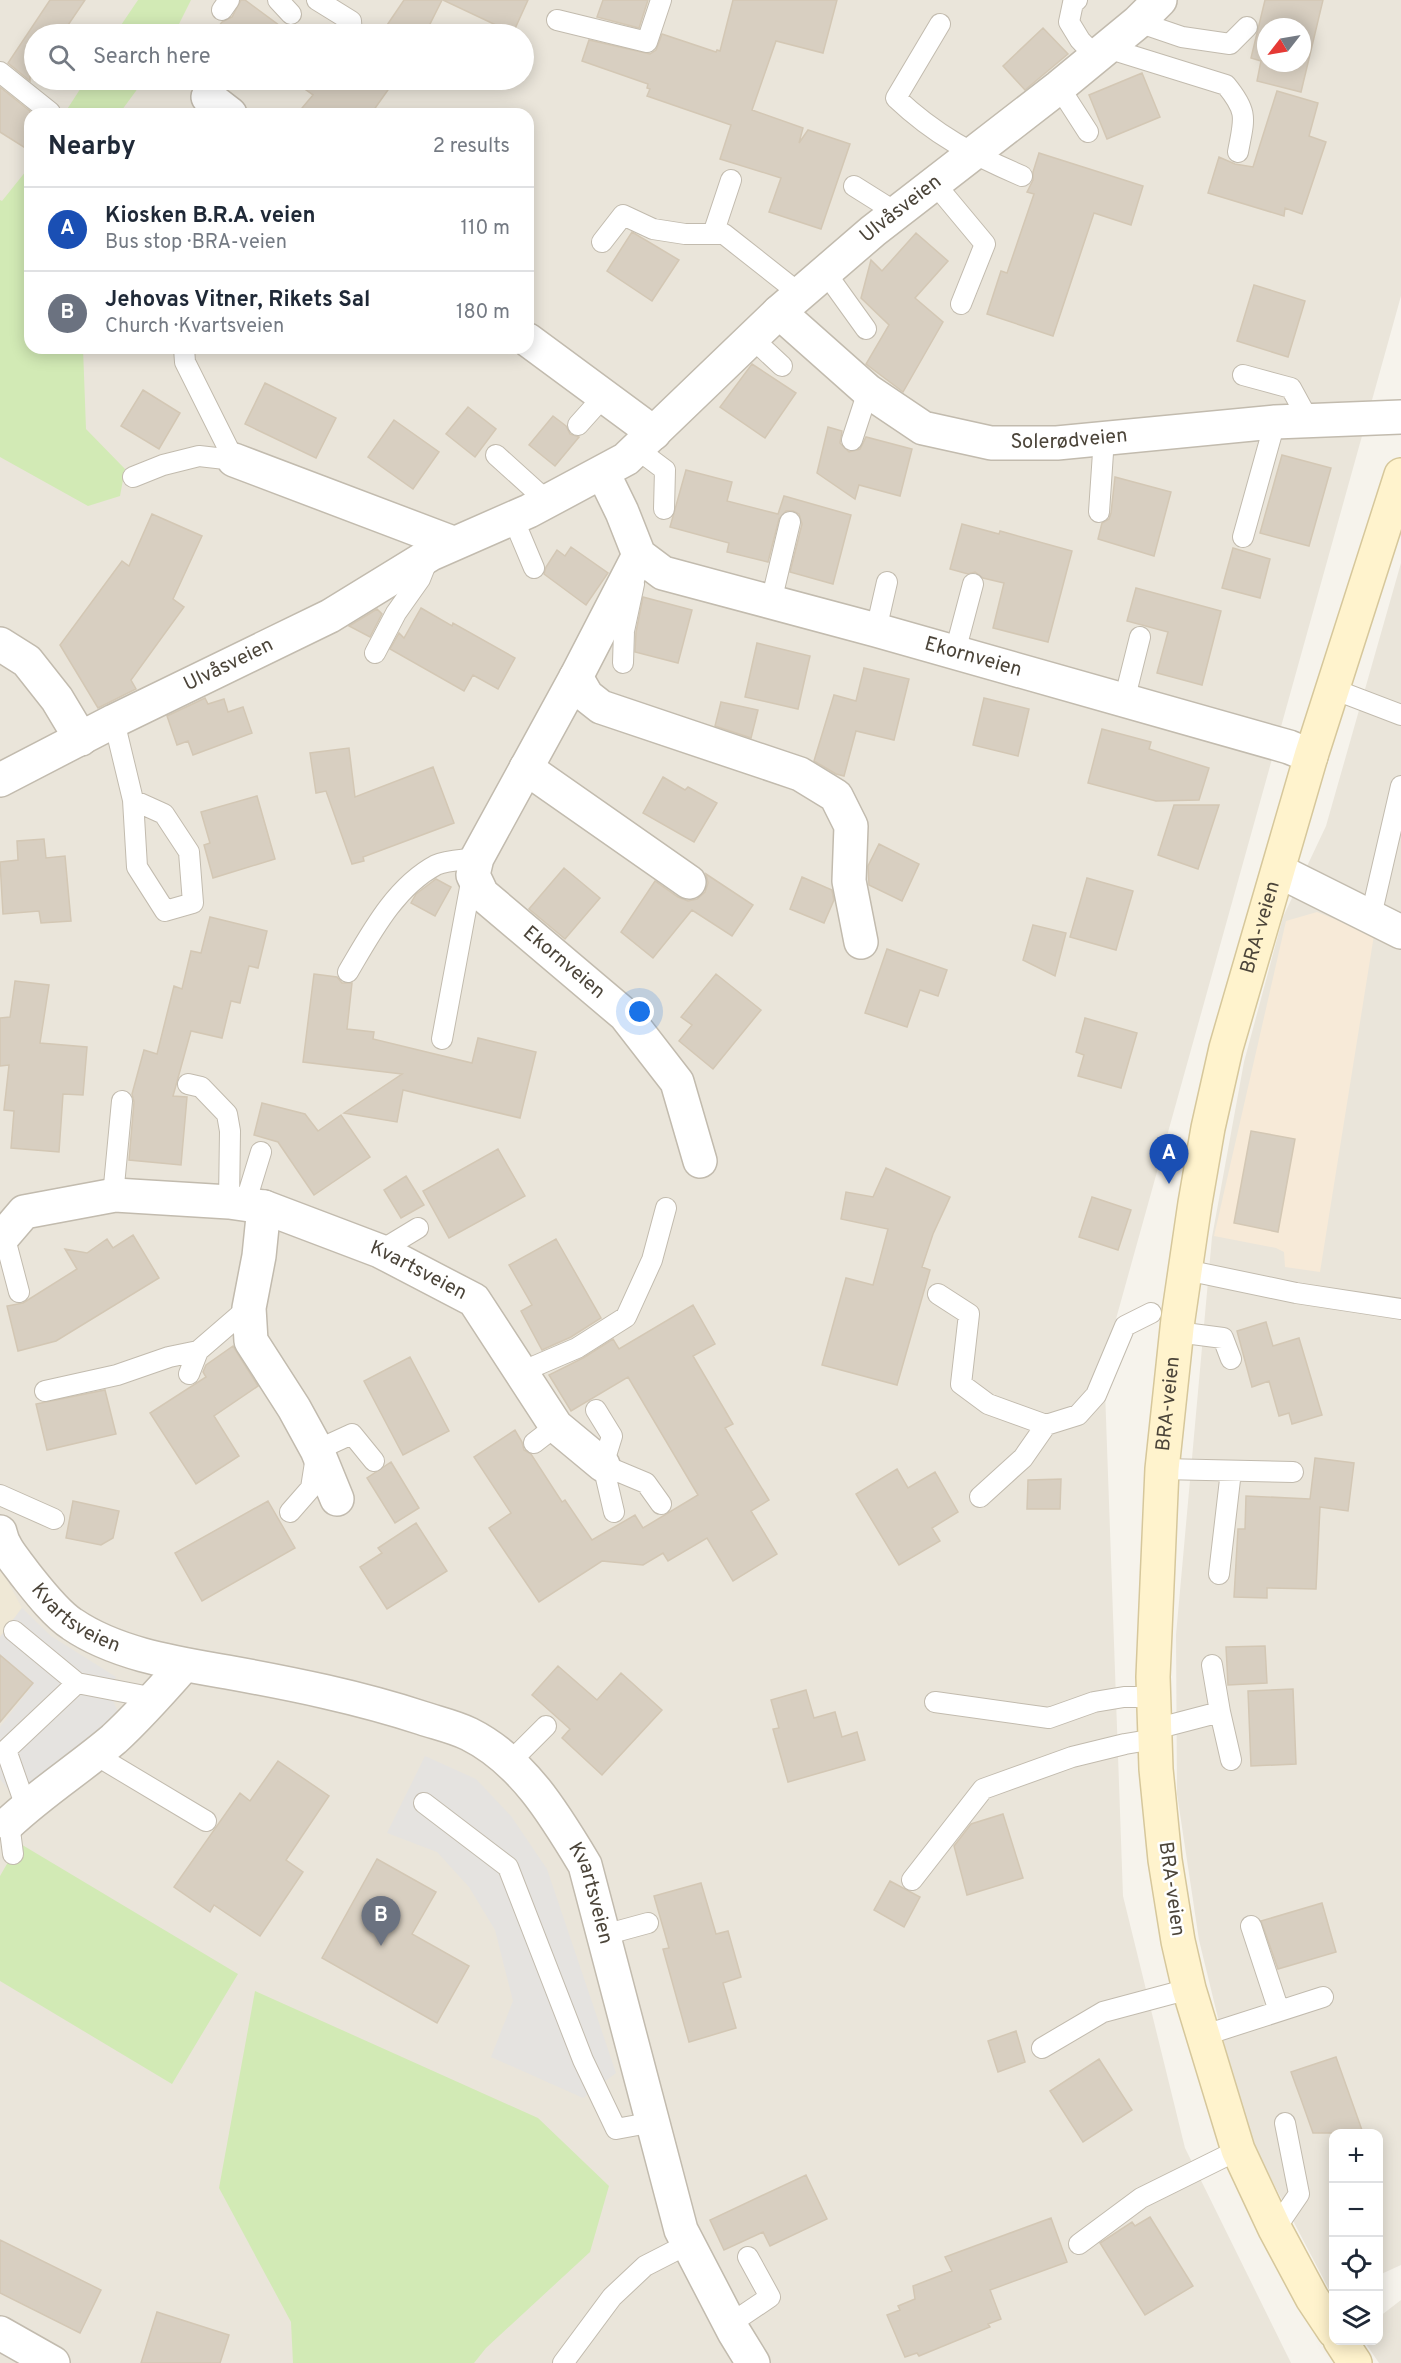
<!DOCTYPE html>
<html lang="en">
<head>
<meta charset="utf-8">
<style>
	:root { --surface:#fff; --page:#f2f2f3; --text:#1f2937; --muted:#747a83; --line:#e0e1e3; --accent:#fc3f1d }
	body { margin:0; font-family:Overpass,sans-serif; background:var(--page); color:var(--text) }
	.controls { position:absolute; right:18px; bottom:18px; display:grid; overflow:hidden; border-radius:12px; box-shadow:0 3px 15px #0003 }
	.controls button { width:54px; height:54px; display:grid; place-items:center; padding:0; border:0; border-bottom:2px solid var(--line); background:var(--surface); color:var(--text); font:30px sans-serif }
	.compass { position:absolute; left:1257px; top:18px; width:54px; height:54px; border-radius:50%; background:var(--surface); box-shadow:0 3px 15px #0003; rotate:239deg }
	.you { position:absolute; left:640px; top:1012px; width:21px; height:21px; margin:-15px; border:4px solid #fff; border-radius:50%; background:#1a73e8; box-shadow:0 0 0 9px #1a73e833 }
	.badge { display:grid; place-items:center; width:39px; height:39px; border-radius:50%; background:var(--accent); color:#fff; font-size:20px; font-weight:700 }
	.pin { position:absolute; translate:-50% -50px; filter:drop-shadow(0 2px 3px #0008) }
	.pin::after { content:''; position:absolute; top:32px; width:21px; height:18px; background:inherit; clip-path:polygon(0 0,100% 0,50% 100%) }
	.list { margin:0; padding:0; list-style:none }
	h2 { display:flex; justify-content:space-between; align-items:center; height:78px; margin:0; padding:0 24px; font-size:26px }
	h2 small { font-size:20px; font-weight:400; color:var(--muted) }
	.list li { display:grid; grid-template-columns:39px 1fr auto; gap:18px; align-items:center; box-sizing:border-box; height:84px; padding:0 24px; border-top:2px solid var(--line) }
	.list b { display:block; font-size:22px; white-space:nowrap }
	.list p { margin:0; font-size:20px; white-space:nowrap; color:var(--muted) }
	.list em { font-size:20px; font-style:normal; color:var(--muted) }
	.icon { flex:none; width:33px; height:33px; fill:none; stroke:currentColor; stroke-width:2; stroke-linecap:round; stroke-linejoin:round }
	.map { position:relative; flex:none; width:1401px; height:2363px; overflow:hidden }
	.search { position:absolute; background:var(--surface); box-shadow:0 3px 15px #0003; left:24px; top:24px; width:510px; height:66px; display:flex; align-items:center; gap:15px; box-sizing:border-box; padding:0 21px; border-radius:33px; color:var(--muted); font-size:22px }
	.panel { position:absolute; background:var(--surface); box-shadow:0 3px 15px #0003; left:24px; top:108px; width:510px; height:246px; border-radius:18px }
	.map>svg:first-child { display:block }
	.residential { fill:#eae5da; fill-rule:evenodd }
	.commercial { fill:#f7ead8 }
	.education { fill:#efe8d6 }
	.green { fill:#d2eab5 }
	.parking { fill:#e5e3e0 }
	.building { fill:#d8cfc1; stroke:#d3c7b4; stroke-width:1.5; fill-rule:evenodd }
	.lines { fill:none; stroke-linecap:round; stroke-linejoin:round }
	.service-casing { stroke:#c2bbae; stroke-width:22 }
	.minor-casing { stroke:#c2bbae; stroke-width:36 }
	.secondary-casing { stroke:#d6c79b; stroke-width:36 }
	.service { stroke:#fff; stroke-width:20 }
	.minor { stroke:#fff; stroke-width:33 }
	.secondary { stroke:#fff3cd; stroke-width:33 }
	.labels { text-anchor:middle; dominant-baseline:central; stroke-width:5; stroke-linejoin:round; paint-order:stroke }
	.street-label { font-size:20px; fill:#4b4439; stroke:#fff }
</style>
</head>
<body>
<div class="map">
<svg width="1401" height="2363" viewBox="0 0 1401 2363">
	<rect width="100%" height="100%" fill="#f6f3ec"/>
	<!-- residential -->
	<path class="residential" d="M0 0H1401V296L1104 1362 1123 1896 1185 2148 1291 2363H0ZM1266 27H1302V63H1266ZM34 34H524V80H34ZM30 114H528V348H30Z
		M1401 563V2265L1379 2275 1378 2134H1334L1333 2297 1245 2129 1199 1940 1177 1794 1176 1635 1212 1237 1244 1062 1283 917 1326 826Z
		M1401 2300V2363H1379L1364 2341 1378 2340 1379 2317Z"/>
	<!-- commercial -->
	<path class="commercial" d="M1317 912 1374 935 1320 1272 1285 1267 1284 1252 1276 1248 1214 1236 1286 921Z"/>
	<!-- education -->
	<path class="education" d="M0 1567 22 1608 0 1637Z"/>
	<!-- green -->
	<path class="green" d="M138 0H191L174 34H115Z
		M86 80H144L119 114H64Z
		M30 166V348H83L86 429 125 469 120 496 88 506 0 457V200L2 201Z
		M19 1843 238 1974 172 2084 0 1981V1876Z
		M255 1991 538 2118 609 2186 590 2252 486 2348 474 2363H293L291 2322 219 2188Z"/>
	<!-- parking -->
	<path class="parking" d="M22 1608 51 1636 116 1677 108 1689 121 1719 14 1797 0 1779V1727L33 1684 0 1659V1637Z
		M425 1756 476 1779 511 1816 547 1869 616 2073 583 2098 491 2057 513 2001 495 1930 469 1887 437 1852 387 1833Z"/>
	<!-- building -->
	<path class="building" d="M50 0H85L62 34H34V56L30 54V81L8 63Z
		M241 0H245L291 34H212L222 22 232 17Z
		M404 0H442L425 34H381Z
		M443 0H528L513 33Z
		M603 0H648L639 28 597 17Z
		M733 0H837L823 53 776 41 752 110 803 128 799 143 808 130 850 144 821 229 769 212 781 178 720 159 731 125 647 96 650 89 647 88 648 84 582 61 589 40 650 54 656 50 662 34 716 52 717 50 720 51Z
		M1265 0H1323L1301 92 1257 81 1261 61 1251 58ZM1266 27H1302V63H1266Z
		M1043 28 1068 54 1025 90 1003 66Z
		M1142 73 1160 117 1107 139 1089 95Z
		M292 80H395L371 114H297L313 95Z
		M0 87 30 111V151L0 132Z
		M1277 91 1318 103 1309 136 1326 142 1302 214 1285 208 1284 216 1208 193 1219 157 1235 164 1253 167Z
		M1039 153 1143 186 1131 225 1094 213 1053 336 987 314 1001 271 1007 273 1034 194 1027 192 1033 180V172Z
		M632 232 679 260 652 301 607 271Z
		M916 233 948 261 915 298 943 322 903 392 866 364 889 325 861 298 871 260 882 271Z
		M1254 285 1305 301 1288 357 1237 341Z
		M752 364 796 393 765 438 720 407Z
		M265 383 336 418 316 458 245 424Z
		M143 390 180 413 159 449 121 426Z
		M468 407 496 429 475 457 446 434Z
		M553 416 566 426 570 434 579 437 555 466 529 445Z
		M394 420 439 452 413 489 368 457Z
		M828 427 842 431 840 443 849 452 860 449 866 437 912 449 900 496 859 485 855 499 817 473Z
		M1282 455 1331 468 1309 546 1260 533Z
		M686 470 732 482 727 501 778 514 784 496 851 515 833 584 790 572 802 524 799 514 793 511H786L779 519 768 562 727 552 729 543 670 527Z
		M1115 477 1171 492 1154 556 1098 539 1102 523 1109 519 1111 513Z
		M152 514 202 536 173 599 184 607 131 680 136 689 98 708 60 645 122 561 129 566Z
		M962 524 999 534 1000 531 1072 551 1048 642 993 628 1004 583 983 578 975 572 968 574 950 569Z
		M571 547 608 573 586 605 544 574 546 567 557 550 565 556Z
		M1233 548 1270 559 1260 598 1222 588Z
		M1136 588 1221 611 1202 685 1157 673 1168 632 1127 621Z
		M643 597 692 610 678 663 635 652 636 632Z
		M421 608 452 626 453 623 515 658 498 689 473 675 464 691 390 649 399 633 404 638Z
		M377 609 382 614 370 637 349 626Z
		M757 643 810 656 798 709 745 697Z
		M864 668 909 679 894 740 856 731 844 776 836 774 814 761 834 695 856 701Z
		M205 698 208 704 224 699 228 712 243 707 252 733 193 755 188 741 177 745 167 716Z
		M984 698 1029 709 1018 756 973 745Z
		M721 702 758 710 751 738 715 726Z
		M1102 729 1151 742 1149 749 1209 768 1199 800 1156 801 1088 783Z
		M349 748 355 797 433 767 454 823 363 857 364 861 352 864 326 791 316 793 310 753Z
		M663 777 685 790 688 787 717 803 694 842 643 813Z
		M257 796 275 859 213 878 204 845 210 843 201 812Z
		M1174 805H1219L1198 869 1158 855Z
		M44 839 46 858 65 856 71 921 41 923 39 911 3 914 0 862 18 860 17 841Z
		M879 844 919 864 902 901 869 885 868 866Z
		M564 868 600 898 565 939 529 909Z
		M706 874 753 905 732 936 692 910 653 958 621 932 655 881 678 897 688 901 697 899 705 892 708 883Z
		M802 877 832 890 834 900 824 923 790 909Z
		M1087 878 1133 891 1116 950 1070 937Z
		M436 879 451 887 435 916 411 903 416 894Z
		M210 917 267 931 258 968 249 966 240 1003 231 1001 222 1038 191 1031 173 1096 187 1097 181 1165 129 1160 134 1102 132 1094 144 1050 157 1054 174 986 182 989 191 951 201 953Z
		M1033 925 1066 933 1055 976 1023 960Z
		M887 949 947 970 938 996 920 990 907 1027 865 1013Z
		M314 974 337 977 342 983H352L347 1029 374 1032 373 1039 472 1063 478 1038 536 1052 520 1118 403 1090 397 1122 344 1113 402 1074 303 1062Z
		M716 974 761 1010 713 1069 679 1041 692 1025 681 1017Z
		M15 981 49 985 40 1043 87 1047 83 1095 63 1094 59 1152 11 1148 14 1111 4 1110 9 1065 0 1066V1018L10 1017Z
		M1085 1018 1137 1033 1121 1088 1078 1076 1084 1055 1076 1052Z
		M262 1103 305 1114 318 1131 341 1115 370 1157 314 1195 278 1142 254 1135Z
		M1251 1131 1295 1139 1278 1232 1234 1223Z
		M498 1149 525 1196 449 1238 423 1191Z
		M886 1168 950 1197 933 1234 922 1267 930 1270 897 1385 822 1365 846 1278 873 1285 888 1229 841 1219 846 1192 873 1197Z
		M406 1176 424 1205 401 1218 384 1190Z
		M1092 1197 1131 1210 1118 1250 1079 1237Z
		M133 1235 159 1278 56 1341 18 1351 7 1306 23 1303 77 1269 65 1249 87 1253 107 1239 113 1248Z
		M556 1239 601 1318 571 1337 542 1350 521 1311 532 1305 509 1265Z
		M693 1305 715 1344 693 1356 733 1424 725 1428 769 1500 751 1511 777 1554 733 1581 707 1538 668 1561 663 1553 643 1565 602 1561 539 1602 489 1528 511 1513 474 1457 515 1430 522 1442 524 1450 531 1454 562 1502 565 1500 592 1540 635 1515 643 1528 698 1495 628 1377 571 1411 549 1375 583 1358 613 1339 619 1349Z
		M1266 1322 1273 1346 1299 1338 1322 1415 1292 1424 1289 1413 1279 1416 1269 1381 1252 1387 1237 1331Z
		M233 1346 258 1386 214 1416 239 1456 196 1484 150 1413 206 1377 203 1372 206 1365Z
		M410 1357 449 1431 403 1455 364 1381Z
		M105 1390 116 1434 47 1450 36 1404Z
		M1315 1458 1354 1463 1348 1511 1320 1507 1316 1589 1267 1588V1598L1234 1597 1238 1529H1245L1246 1496 1310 1499Z
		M391 1462 419 1508 395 1523 367 1478Z
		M897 1469 908 1488 935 1472 958 1512 932 1528 940 1541 899 1565 856 1494Z
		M1061 1479 1060 1509H1027L1028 1480Z
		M73 1501 119 1511 113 1538 101 1545 66 1538Z
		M268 1501 295 1548 202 1601 175 1553Z
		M416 1523 447 1571 387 1609 360 1567 382 1553 378 1548Z
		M1265 1646 1267 1683 1228 1685 1226 1647Z
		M0 1655 33 1683 0 1722Z
		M558 1666 597 1700 621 1673 662 1710 602 1775 562 1738 570 1729 532 1695Z
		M1293 1689 1296 1764 1251 1766 1248 1691Z
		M806 1690 814 1718 835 1712 842 1737 857 1732 865 1760 788 1782 773 1729 779 1728 771 1700Z
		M278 1761 329 1796 286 1860 303 1872 260 1936 214 1905 210 1912 174 1887 240 1793 250 1801Z
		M1003 1814 1023 1878 967 1895 954 1846 971 1824Z
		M377 1859 436 1892 412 1934 469 1966 437 2023 322 1958Z
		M890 1881 920 1897 904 1927 874 1910Z
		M701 1883 716 1934 728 1931 741 1977 723 1983 736 2028 689 2042 663 1949 669 1948 654 1896Z
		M1322 1903 1336 1952 1278 1969 1261 1921Z
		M1016 2031 1025 2062 998 2072 988 2041Z
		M1336 2057 1363 2133H1313L1302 2102 1291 2072Z
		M1099 2059 1132 2110 1083 2142 1050 2091Z
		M806 2175 827 2219 770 2246 763 2232 724 2250 710 2220Z
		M1150 2217 1193 2286 1145 2315 1100 2243 1132 2222 1135 2226Z
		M1051 2218 1067 2262 990 2290 1001 2319 988 2324 990 2327 919 2356 917 2353 905 2357 887 2315 900 2310 898 2306 915 2299 913 2286 952 2271 945 2257Z
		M0 2240 101 2290 80 2333 0 2293Z
		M157 2312 229 2335 220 2363H141Z"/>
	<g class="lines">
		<defs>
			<path id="service" d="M278 0 291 14
				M317 0 351 21 352 34
				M1077 0 1073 3 1069 22 1080 40 1096 57
				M222 10 229 0
				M557 20 647 42 661 0
				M1138 22 1182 37 1230 44 1247 27
				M940 24 896 98C935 135 973 155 1022 176
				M1107 48 1226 85C1249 113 1244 119 1238 152
				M0 72 50 112
				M1059 87 1088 132
				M935 184 985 244 961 304
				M854 186 897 213
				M713 234 731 180
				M602 242 623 215 653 229 685 234H724L800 294
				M825 272 866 329
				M752 338 782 366
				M184 348 185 362 234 460
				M1243 375 1291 388 1309 421
				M578 425 604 396
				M852 440 868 391
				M637 449 665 470 664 509
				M496 455 548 502
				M133 477 163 465 199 456 234 460
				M1099 512 1104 438
				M513 518 534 568
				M1243 537 1275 422
				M771 602 790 522
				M876 630 887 582
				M955 652 973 584
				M375 653 396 613 420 579 428 559
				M623 663 624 631 634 584
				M1333 689 1401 715
				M1124 701 1140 637
				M114 721 133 800 137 867 165 911 193 903 189 852 164 814 133 800
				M1371 916 1401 786
				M348 972C371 933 395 887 436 865 447 860 465 860 477 858
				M442 1039 472 877
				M188 1084 201 1087 227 1114 230 1131 229 1202
				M113 1196 122 1101
				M245 1204 261 1152
				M4 1235 19 1292
				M380 1251 418 1228
				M1186 1270 1296 1293 1401 1309
				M938 1294 969 1314 961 1384 988 1404 1046 1425 1078 1415 1096 1395 1125 1326 1151 1313
				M1177 1332 1223 1338 1231 1359
				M521 1372 577 1348 626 1317 652 1260 666 1208
				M189 1374 198 1351 249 1307
				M45 1391 117 1375 169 1357 198 1351
				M596 1410 612 1436 603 1465 614 1512
				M534 1443 556 1426
				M603 1465 646 1483 661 1504
				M1162 1469 1293 1472
				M0 1495 54 1519
				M980 1497 1023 1458 1046 1425
				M290 1512 311 1488 317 1450 352 1434 374 1461
				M1219 1574 1231 1471
				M14 1631 77 1683 6 1750 26 1807
				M77 1683 155 1698
				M935 1702 1049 1718 1094 1702 1124 1697H1154
				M1220 1712 1231 1760
				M1155 1729 1220 1712 1212 1665
				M94 1754 206 1821
				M510 1762 546 1726
				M424 1803 508 1867 583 2060 616 2129 654 2122
				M9 1823 13 1854
				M912 1880 983 1789 1072 1757 1125 1744 1155 1739
				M1251 1926 1279 2011
				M604 1935 648 1923
				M1202 2036 1323 1997
				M1042 2048 1103 2012 1189 1989
				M1275 2229 1299 2194 1285 2123
				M1079 2244 1141 2198 1238 2150
				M730 2324 770 2297 748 2257
				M563 2363 612 2297 645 2266 688 2244"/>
			<g id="minor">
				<path d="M208 97 230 114"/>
				<path id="s1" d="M779 312 868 391 923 428 991 443H1057L1275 422 1401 417"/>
				<path d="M528 340 654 433"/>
				<path d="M234 460 453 543"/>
				<path id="s2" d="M603 473 622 512 639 555 663 573 876 630 1289 747 1311 756"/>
				<path id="s3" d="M639 555 576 677 477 858 473 875 482 894 625 1015 677 1082 700 1161"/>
				<path d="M0 644 27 661 57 699 81 739"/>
				<path d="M576 677 587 696 601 707 800 774 836 796 851 826 849 881 861 942"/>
				<path d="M526 768 689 882"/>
				<path id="s4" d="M0 780 114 721 330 616 431 554 529 511 626 459 779 312 873 231 1059 87 1138 22 1160 0"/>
				<path d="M1279 871 1401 932"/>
				<path d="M264 1207 259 1256 249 1308 251 1341 294 1408 317 1450 337 1499"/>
				<path id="s5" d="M0 1240 24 1212 115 1195 229 1202 264 1207 380 1251 474 1300 556 1426 603 1465"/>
				<path id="s6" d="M0 1532C3 1548 15 1560 25 1574 37 1589 55 1613 72 1624 116 1654 175 1663 227 1672 293 1684 358 1697 422 1718 437 1723 455 1727 469 1734 523 1761 555 1815 585 1865L681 2230 734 2332 753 2363"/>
				<path d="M9 1823C42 1792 80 1768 114 1739 139 1716 162 1690 184 1665"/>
				<path d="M0 2333 53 2363"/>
			</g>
			<g id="secondary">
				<path id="s7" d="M1334 2331 1312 2298 1275 2229 1238 2150 1189 1989 1178 1941 1165 1860 1156 1769 1153 1677 1162 1469 1178 1319 1195 1203 1208 1128 1226 1048 1311 756 1401 475"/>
				<path d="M1340 2340 1355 2363"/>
			</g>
		</defs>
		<!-- service casing -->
		<use href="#service" class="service-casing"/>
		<!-- minor casing -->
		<use href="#minor" class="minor-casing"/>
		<!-- secondary casing -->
		<use href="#secondary" class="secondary-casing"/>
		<!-- service -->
		<use href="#service" class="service"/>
		<!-- minor -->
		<use href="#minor" class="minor"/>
		<!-- secondary -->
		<use href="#secondary" class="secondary"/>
	</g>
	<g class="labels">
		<!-- street labels -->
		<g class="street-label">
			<text stroke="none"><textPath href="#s4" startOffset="1076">Ulvåsveien</textPath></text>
			<text stroke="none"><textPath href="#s1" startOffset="333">Solerødveien</textPath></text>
			<text stroke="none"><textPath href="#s2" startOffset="441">Ekornveien</textPath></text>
			<text stroke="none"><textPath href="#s4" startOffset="256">Ulvåsveien</textPath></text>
			<text stroke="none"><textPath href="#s7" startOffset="1448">BRA-veien</textPath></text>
			<text stroke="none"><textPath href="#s3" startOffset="489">Ekornveien</textPath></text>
			<text stroke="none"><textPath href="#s5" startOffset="446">Kvartsveien</textPath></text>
			<text stroke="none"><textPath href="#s7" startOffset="962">BRA-veien</textPath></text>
			<text stroke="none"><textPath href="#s6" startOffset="118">Kvartsveien</textPath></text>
			<text transform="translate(1171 1889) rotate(82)">BRA-veien</text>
			<text stroke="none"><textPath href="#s6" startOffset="738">Kvartsveien</textPath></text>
		</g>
	</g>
</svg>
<div class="controls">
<button>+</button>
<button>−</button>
<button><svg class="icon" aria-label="locate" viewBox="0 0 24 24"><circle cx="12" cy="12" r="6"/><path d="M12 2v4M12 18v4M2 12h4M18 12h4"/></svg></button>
<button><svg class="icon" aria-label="layers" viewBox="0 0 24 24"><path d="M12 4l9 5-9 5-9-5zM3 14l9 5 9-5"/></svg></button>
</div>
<svg class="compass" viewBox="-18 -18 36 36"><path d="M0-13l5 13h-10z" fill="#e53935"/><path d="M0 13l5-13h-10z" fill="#747a83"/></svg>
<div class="you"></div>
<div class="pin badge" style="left:1169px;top:1184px;background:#1a4fb4">A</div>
<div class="pin badge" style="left:381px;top:1946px;background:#6b7280">B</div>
<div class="search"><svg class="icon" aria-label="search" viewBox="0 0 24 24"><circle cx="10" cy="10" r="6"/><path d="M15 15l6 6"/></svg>Search here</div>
<section class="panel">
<h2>Nearby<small>2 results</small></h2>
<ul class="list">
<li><span class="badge" style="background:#1a4fb4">A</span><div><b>Kiosken B.R.A. veien</b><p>Bus stop · BRA-veien</p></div><em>110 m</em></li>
<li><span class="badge" style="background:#6b7280">B</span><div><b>Jehovas Vitner, Rikets Sal</b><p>Church · Kvartsveien</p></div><em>180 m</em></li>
</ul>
</section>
</div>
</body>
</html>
